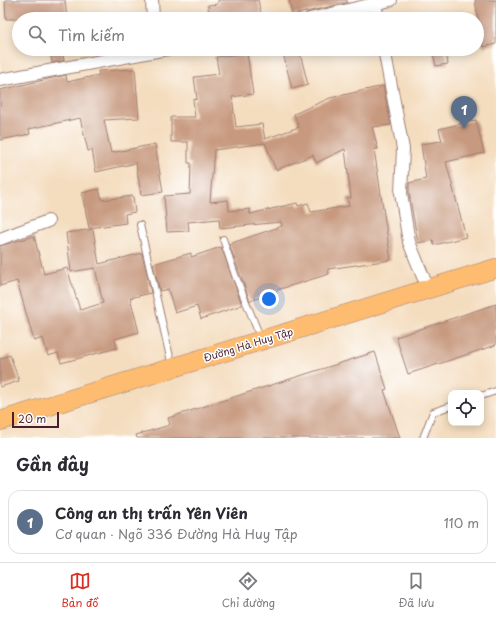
<!DOCTYPE html>
<html lang="vi">
<head>
<meta charset="utf-8">
<style>
	:root { --surface:#fff; --page:#f7f7f7; --text:#2b2b33; --muted:#7c7c81; --line:#e1e1e2; --accent:#d93025 }
	body { margin:0; font-family:"Playpen Sans",sans-serif; background:var(--page); color:var(--text) }
	.controls { position:absolute; right:12px; bottom:12px; display:grid; overflow:hidden; border-radius:8px; box-shadow:0 2px 10px #0003 }
	.controls button { width:36px; height:36px; display:grid; place-items:center; padding:0; border:0; border-bottom:1px solid var(--line); background:var(--surface); color:var(--text); font:20px sans-serif }
	.scale { position:absolute; left:12px; bottom:10px; width:47px; box-sizing:border-box; padding-left:4px; border:2px solid #4a1f2b; border-top:0; font-size:11px; line-height:14px; white-space:nowrap; color:#4a1f2b; -webkit-text-stroke:3px #fff; paint-order:stroke }
	.you { position:absolute; left:269px; top:299px; width:14px; height:14px; margin:-10px; border:3px solid #fff; border-radius:50%; background:#1a73e8; box-shadow:0 0 0 6px #1a73e833 }
	.badge { display:grid; place-items:center; width:26px; height:26px; border-radius:50%; background:var(--accent); color:#fff; font-size:13px; font-weight:700 }
	.pin { position:absolute; translate:-50% -33px; filter:drop-shadow(0 1px 2px #0008) }
	.pin::after { content:''; position:absolute; top:21px; width:14px; height:12px; background:inherit; clip-path:polygon(0 0,100% 0,50% 100%) }
	.list { margin:0; padding:0; list-style:none }
	h2 { display:flex; justify-content:space-between; align-items:center; height:52px; margin:0; padding:0 16px; font-size:17px }
	h2 small { font-size:13px; font-weight:400; color:var(--muted) }
	.list li { display:grid; grid-template-columns:26px 1fr auto; gap:12px; align-items:center; box-sizing:border-box; height:64px; margin:0 8px 8px; padding:0 8px; border:1px solid var(--line); border-radius:12px }
	.list b { display:block; font-size:15px; white-space:nowrap }
	.list p { margin:0; font-size:13px; white-space:nowrap; color:var(--muted) }
	.list em { font-size:13px; font-style:normal; color:var(--muted) }
	.icon { flex:none; width:22px; height:22px; fill:none; stroke:currentColor; stroke-width:2; stroke-linecap:round; stroke-linejoin:round }
	.map { position:relative; flex:none; width:496px; height:438px; overflow:hidden }
	.search { position:absolute; background:var(--surface); box-shadow:0 2px 10px #0003; left:12px; right:12px; top:12px; height:44px; display:flex; align-items:center; gap:10px; box-sizing:border-box; padding:0 14px; border-radius:22px; color:var(--muted); font-size:15px }
	.sheet { height:124px; background:var(--surface) }
	nav { display:flex; justify-content:space-around; align-items:center; box-sizing:border-box; height:56px; border-top:1px solid var(--line); background:var(--surface); font-size:11px; color:var(--muted) }
	nav a { display:grid; justify-items:center; gap:2px }
	nav .on { color:var(--accent) }
	.map>svg:first-child { display:block }
	.building { fill:#c7997e; fill-rule:evenodd }
	.lines { fill:none; stroke-linecap:round; stroke-linejoin:round }
	.service-casing { stroke:#9f7e75; stroke-width:8 }
	.minor-casing { stroke:#9f7e75; stroke-width:14 }
	.primary-casing { stroke:#9f7e75; stroke-width:20 }
	.service { stroke:#fff; stroke-width:6 }
	.minor { stroke:#fff; stroke-width:12 }
	.primary { stroke:#fdbc70; stroke-width:19 }
	.labels { text-anchor:middle; dominant-baseline:central; stroke-width:3; stroke-linejoin:round; paint-order:stroke }
	.street-label { font-size:10px; fill:#4a1f2b; stroke:#fff }
</style>
</head>
<body>
<div class="map">
<svg width="496" height="438" viewBox="0 0 496 438">
	<rect width="100%" height="100%" fill="#fff"/>
	<filter id="ink" filterUnits="userSpaceOnUse"><feTurbulence type="fractalNoise" baseFrequency=".025" numOctaves="2"/><feDisplacementMap in="SourceGraphic" scale="8" xChannelSelector="R" yChannelSelector="G"/><feConvolveMatrix kernelMatrix="1 2 1 2 8 2 1 2 1" color-interpolation-filters="sRGB"/></filter>
	<filter id="wash" filterUnits="userSpaceOnUse"><feTurbulence type="fractalNoise" baseFrequency=".012" numOctaves="4" result="noise"/><feDisplacementMap in="SourceGraphic" scale="16" xChannelSelector="R" yChannelSelector="G"/><feGaussianBlur stdDeviation="0.9" result="paint"/><feColorMatrix in="noise" values="0 0 0 0 0 0 0 0 0 0 0 0 0 0 0 0 0 1.4 0 .05"/><feComposite in="paint" operator="in"/></filter>
	<g filter="url(#wash)">
		<rect width="100%" height="100%" fill="#f4ddbf"/>
		<g id="blocks">
			<!-- building -->
			<path class="building" d="M5 0H65L67 19H6Z
				M218 0H258L262 19H209L208 5 218 4Z
				M289 0H347V3L292 15Z
				M475 0H496V44L483 47Z
				M50 49H62L64 61 52 63Z
				M282 49H299L308 85 292 89Z
				M432 49H445L448 64 436 66Z
				M247 53 253 94 232 97 236 127 262 124 265 139 299 127 294 114 330 98 383 86 391 125 372 127 378 149H374L391 260 328 269 329 274 277 290V292L250 301 229 244 282 226 281 222 220 228 219 219 188 222 189 231 167 232 164 196 190 194 191 163H188V142H171V117H195L193 100 197 99 194 77 219 74 216 57ZM265 143 276 170 313 155 316 163 345 149 351 198H347L349 206 311 212 308 203 298 206 297 203 250 214V209L229 211 228 200 210 202 214 150Z
				M135 69 139 118 104 120 111 153 155 144 163 192 141 195 136 163 96 172 92 150 88 151 80 118 29 129 30 134 0 140V90L66 75 67 82 99 75 98 71Z
				M476 120 484 153 446 162 466 237 434 245 433 240 418 243 409 193V183L426 179 421 144 442 141 439 129Z
				M99 189 102 200 133 196 135 212 125 214 126 223 89 228 82 193Z
				M93 229 99 264 142 253 151 293 130 298 139 332 115 339 117 348 61 363 58 353 48 356 43 338 34 341 17 281 0 286V246L34 236 44 274 67 268 80 310 103 303 95 268 71 272 66 233Z
				M221 247 242 305 201 319 197 306 175 313 168 289 160 291 153 264 191 253V257Z
				M496 304V345L408 374 396 337Z
				M375 352 387 389 384 390 400 438H137L136 435 170 425 168 418Z
				M10 355 19 381 0 387V359Z"/>
		</g>
	</g>
	<g filter="url(#ink)">
		<use href="#blocks" fill-opacity="0" stroke="#9f7e75" stroke-width="1"/>
		<g class="lines">
			<defs>
				<path id="service" d="M140 225 172 366
					M223 239 235 275 261 339
					M481 396 496 391
					M423 438 433 412 451 406"/>
				<path id="minor" d="M152 0 153 19
					M375 4 378 19
					M310 19 391 0
					M384 49 403 149 401 193 409 242 428 289
					M0 80 167 49
					M0 239 48 221"/>
				<path id="primary" d="M0 421 496 268"/>
			</defs>
			<!-- service casing -->
			<use href="#service" class="service-casing"/>
			<!-- minor casing -->
			<use href="#minor" class="minor-casing"/>
			<!-- primary casing -->
			<use href="#primary" class="primary-casing"/>
			<!-- service -->
			<use href="#service" class="service"/>
			<!-- minor -->
			<use href="#minor" class="minor"/>
			<!-- primary -->
			<use href="#primary" class="primary"/>
		</g>
	</g>
	<g class="labels">
		<!-- street labels -->
		<g class="street-label">
			<text transform="translate(248 344) rotate(-17)">Đường Hà Huy Tập</text>
		</g>
	</g>
</svg>
<div class="controls">
<button><svg class="icon" aria-label="locate" viewBox="0 0 24 24"><circle cx="12" cy="12" r="6"/><path d="M12 2v4M12 18v4M2 12h4M18 12h4"/></svg></button>
</div>
<div class="scale">20 m</div>
<div class="you"></div>
<div class="pin badge" style="left:464px;top:129px;background:#5c6f8a">1</div>
<div class="search"><svg class="icon" aria-label="search" viewBox="0 0 24 24"><circle cx="10" cy="10" r="6"/><path d="M15 15l6 6"/></svg>Tìm kiếm</div>
</div>
<section class="sheet">
<h2>Gần đây<small></small></h2>
<ul class="list">
<li><span class="badge" style="background:#5c6f8a">1</span><div><b>Công an thị trấn Yên Viên</b><p>Cơ quan · Ngõ 336 Đường Hà Huy Tập</p></div><em>110 m</em></li>
</ul>
</section>
<nav>
<a class="on"><svg class="icon" aria-label="map" viewBox="0 0 24 24"><path d="M3 6l6-2 6 2 6-2v14l-6 2-6-2-6 2zM9 4v14M15 6v14"/></svg>Bản đồ</a>
<a><svg class="icon" aria-label="directions" viewBox="0 0 24 24"><path d="M12 3l9 9-9 9-9-9zM9 14v-3h6M13 9l2 2-2 2"/></svg>Chỉ đường</a>
<a><svg class="icon" aria-label="saved" viewBox="0 0 24 24"><path d="M7 4h10v16l-5-4-5 4z"/></svg>Đã lưu</a>
</nav>
</body>
</html>
